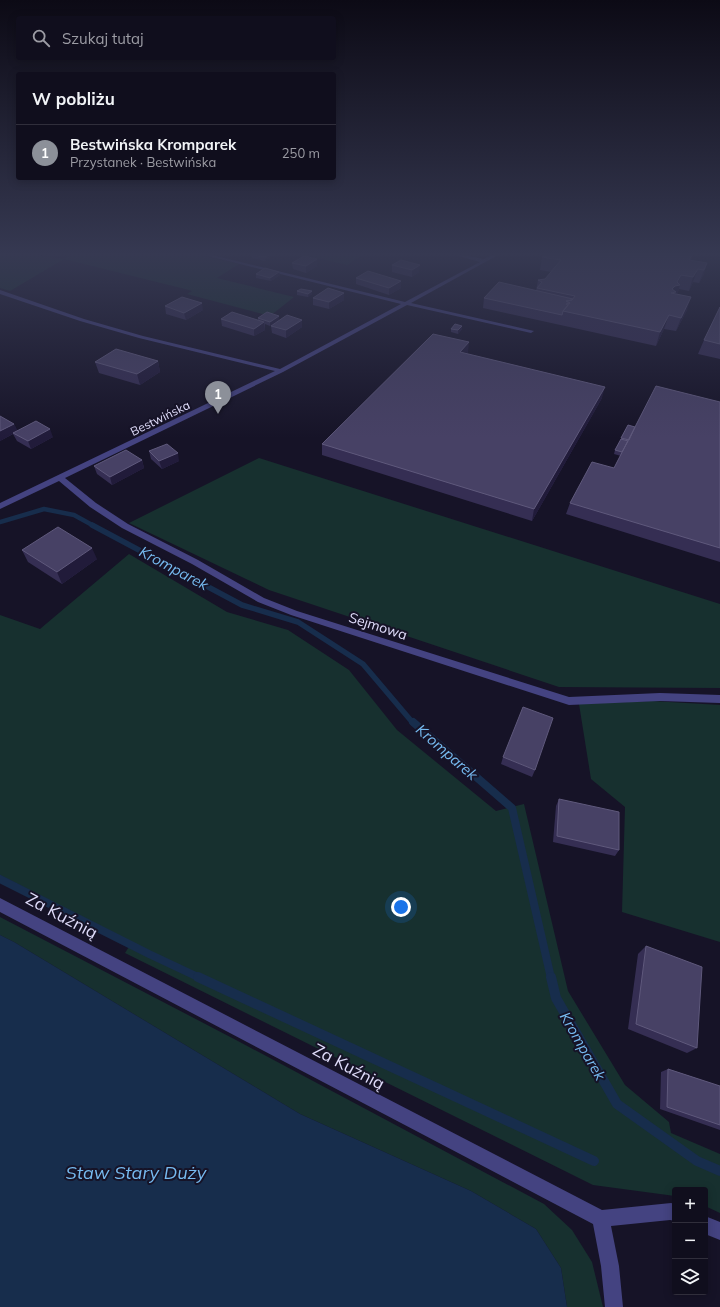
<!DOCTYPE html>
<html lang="pl">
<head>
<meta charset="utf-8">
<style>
	:root { --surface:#100e1d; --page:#191726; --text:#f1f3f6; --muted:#9c9ca4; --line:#302e3b; --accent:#8c9099 }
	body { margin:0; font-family:Mulish,sans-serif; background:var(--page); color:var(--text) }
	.controls { position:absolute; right:12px; bottom:12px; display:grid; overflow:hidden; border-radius:4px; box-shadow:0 2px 10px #0003 }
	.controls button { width:36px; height:36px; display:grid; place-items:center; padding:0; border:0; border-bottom:1px solid var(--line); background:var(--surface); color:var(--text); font:20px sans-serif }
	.you { position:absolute; left:401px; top:907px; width:14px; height:14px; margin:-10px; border:3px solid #fff; border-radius:50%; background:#1a73e8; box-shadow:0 0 0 6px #1a73e833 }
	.badge { display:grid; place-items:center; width:26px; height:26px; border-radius:50%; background:var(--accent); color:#fff; font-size:13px; font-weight:700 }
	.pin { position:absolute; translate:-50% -33px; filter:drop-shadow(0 1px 2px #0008) }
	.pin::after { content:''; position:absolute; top:21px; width:14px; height:12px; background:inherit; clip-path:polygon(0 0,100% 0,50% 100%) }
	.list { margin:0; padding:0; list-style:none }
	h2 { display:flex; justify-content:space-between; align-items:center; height:52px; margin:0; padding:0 16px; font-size:17px }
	h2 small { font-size:13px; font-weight:400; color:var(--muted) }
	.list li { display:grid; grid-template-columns:26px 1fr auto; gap:12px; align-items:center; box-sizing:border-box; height:56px; padding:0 16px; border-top:1px solid var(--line) }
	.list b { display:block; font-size:15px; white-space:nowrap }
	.list p { margin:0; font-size:13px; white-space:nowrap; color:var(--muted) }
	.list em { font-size:13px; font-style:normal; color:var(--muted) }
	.icon { flex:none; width:22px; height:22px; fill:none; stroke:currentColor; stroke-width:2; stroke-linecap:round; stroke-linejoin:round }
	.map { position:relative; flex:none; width:720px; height:1307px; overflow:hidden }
	.search { position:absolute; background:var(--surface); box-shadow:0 2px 10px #0003; left:16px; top:16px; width:320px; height:44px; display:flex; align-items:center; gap:10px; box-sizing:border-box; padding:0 14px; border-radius:4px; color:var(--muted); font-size:15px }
	.panel { position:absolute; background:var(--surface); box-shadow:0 2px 10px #0003; left:16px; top:72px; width:320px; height:108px; border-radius:4px }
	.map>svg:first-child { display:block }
	.green { fill:#17302f }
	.water { fill:#172d4c }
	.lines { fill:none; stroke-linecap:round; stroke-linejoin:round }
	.stream-far3 { stroke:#172d4c; stroke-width:4.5 }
	.stream-far2 { stroke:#172d4c; stroke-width:5.5 }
	.stream-far1 { stroke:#172d4c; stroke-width:8 }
	.stream { stroke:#172d4c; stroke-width:10 }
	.minor { fill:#444381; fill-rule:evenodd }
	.wall { fill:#352e53 }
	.shaded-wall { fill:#211b3a }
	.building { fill:#474165; stroke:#5f597c }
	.labels { text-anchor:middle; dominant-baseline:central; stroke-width:4; stroke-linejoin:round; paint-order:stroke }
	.far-street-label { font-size:12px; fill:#e0ddfb; stroke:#161327 }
	.street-label { font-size:14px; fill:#e0ddfb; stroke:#161327 }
	.water-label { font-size:15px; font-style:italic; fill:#76baf0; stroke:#161327 }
	.near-street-label { font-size:17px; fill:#e0ddfb; stroke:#161327 }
	.near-water-label { font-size:18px; font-style:italic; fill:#76baf0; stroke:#161327 }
</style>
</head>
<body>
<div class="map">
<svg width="720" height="1307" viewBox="0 0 720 1307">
	<rect width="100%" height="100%" fill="#161327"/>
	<!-- green -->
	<path class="green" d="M0 255H36L64 259 71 255H199L239 264 217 278 294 297 270 316 187 294 192 291 185 289 64 259 10 291 0 288Z
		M305 255H362L347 265Z
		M259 458 720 604V688L559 687 269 590 129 523Z
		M129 554 227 612 288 630 349 670 397 730 496 811 524 804 568 991 625 1085 669 1122 671 1133 720 1154V1213L705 1206V1190H675V1196L593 1185 125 953 132 942 0 875V615L40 629Z
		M652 701 720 705V942L622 912 625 807 591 779 579 704Z
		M0 917 236 1040 544 1204 572 1230 592 1262 603 1307H567L561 1268 536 1229 471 1191 300 1114 14 942 0 935Z"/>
	<!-- water -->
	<path class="water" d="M0 935 14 942 300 1114 471 1191 536 1229 561 1268 567 1307H0Z"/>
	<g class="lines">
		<!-- stream-far3 -->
		<path class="stream-far3" d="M0 522 44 509 74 515 94 526"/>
		<!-- stream-far2 -->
		<path class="stream-far2" d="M92 525 242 605 298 622 363 664 413 723"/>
		<!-- stream-far1 -->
		<path class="stream-far1" d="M413 722 512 808 551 978
			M0 879 149 954 200 978"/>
		<!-- stream -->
		<path class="stream" d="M198 977 594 1161
			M551 977 556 998 617 1104 697 1161 720 1171"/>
		<!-- minor -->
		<path class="minor" d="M204 255H212L405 302 480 262 455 255H463L484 259 492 255H498L411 303 534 331 531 333 407 305 283 372 65 478 96 503 128 524 198 560 264 598 297 611 569 697 660 693 720 695V703L660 701 569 705 291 615 258 602 192 564 122 528 90 507 59 481 0 509V503L275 371 139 338 80 321 0 294V290L84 319 143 336 280 369 401 304Z
			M0 898 602 1210 671 1203 675 1204V1221L670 1220 611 1226 619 1266 623 1307H605L601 1266 593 1224 0 912Z
			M705 1216 720 1222V1240L705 1234Z"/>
	</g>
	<!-- wall -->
	<path class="wall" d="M47 255H59L56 256Z
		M252 255H272V256L265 261 252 258Z
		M692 255 691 260 707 263 703 276 699 283 693 282 689 291 679 289 677 294 687 310 676 331 664 329 656 346 483 308 484 298 536 291 538 280 545 279 551 272 540 270 542 257Z
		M292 263 317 266 306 273 293 269Z
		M392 265 419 272 412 277 392 272Z
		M256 274 280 275 271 281 256 278Z
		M356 278 401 281V288L389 295 356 284Z
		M297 291 312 294 308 297 297 295Z
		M344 293V300L329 309 313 305V298Z
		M165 306 203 310 186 320 166 314Z
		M720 307V359L698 354 704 340Z
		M258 318 279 320 270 326 265 324V330L254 336 222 326 221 319 258 320Z
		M302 320V327L286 338 272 333 271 326Z
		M451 329H462L458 334 451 332Z
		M468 354 602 398 532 521 322 455V444Z
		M158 361 160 372 140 385 99 373 95 362Z
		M720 402V562L566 514 570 503 614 468 621 456 614 454 615 450 628 425 635 427Z
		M0 416 14 424 17 431 53 437 31 449 17 441 13 434 0 441Z
		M149 451 179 461 162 469 151 459Z
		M142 460 144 468 112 485 97 474 94 466Z
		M22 550 97 559 62 584 28 562Z
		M503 757 535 770 532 777 501 764Z
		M559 799 619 850 615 856 553 842 556 806Z
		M646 946 697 1048 687 1053 628 1029 638 954Z
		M668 1069 720 1086V1130L660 1109 661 1072Z"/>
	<!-- shaded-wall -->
	<path class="shaded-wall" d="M269 255H272V256L265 261V257Z
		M317 259V266L306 273V266Z
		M707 263 703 276 699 283 704 270Z
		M420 265 419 272 412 277V270Z
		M698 269 693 282 689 291 693 277Z
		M279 272 280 275 271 281 270 278Z
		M681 275 677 285H680L676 298 672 305V289Z
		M401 281V288L389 295V288Z
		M312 291V294L308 297V294Z
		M344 293V300L329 309V302Z
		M691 297 687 310 676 331 681 318Z
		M202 303 203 310 186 320 184 313Z
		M669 315 664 329 656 346 660 332Z
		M279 316V320L270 326V322Z
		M302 320V327L286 338V330Z
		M264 322 265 330 254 336V329Z
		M462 326V329L458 334V330Z
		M469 342 468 353 460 352Z
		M158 361 160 372 140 385 137 374Z
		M605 387 602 398 532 521 534 509Z
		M14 424 18 431 0 441V431Z
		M50 429 53 437 31 449 28 441Z
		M178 453 179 461 162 469 159 461Z
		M142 460 144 468 112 485 110 477Z
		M92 548 97 559 62 584 57 572Z"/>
	<!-- building -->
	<path class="building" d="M254 255H269L265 257Z
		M544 255H692L689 260 707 263 704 270 698 269 693 277 681 275 677 282 680 285 675 286 672 289 676 292 671 293 691 297 681 318 669 315 660 332 563 311 570 303 566 301 572 300 575 296 537 288 542 282 538 280 545 279 561 260 542 257Z
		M304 256 317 259 306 266 292 263Z
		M401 260 420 265 412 270 392 265Z
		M265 268 279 272 270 278 256 274Z
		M368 271 401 281 389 288 356 278Z
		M499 282 573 299 572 300 566 301 570 303 566 304 568 305 563 311 562 315 484 298Z
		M328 288 344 293 329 302 313 298Z
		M301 289 312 291 308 294 297 291Z
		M182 297 202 303 184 313 165 306Z
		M720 307V344L704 340Z
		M232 312 264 322 254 329 221 319Z
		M267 312 279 316 270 322 258 318Z
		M287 315 302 320 286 330 271 326Z
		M455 324 462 326 458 330 451 329Z
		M433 334 469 342 460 352 605 387 534 509 322 444Z
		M116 349 158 361 137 374 95 362Z
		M656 386 720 402V548L570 503 592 462 614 468Z
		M0 416 14 424 0 431Z
		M36 421 50 429 28 441 13 433Z
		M628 425 635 427 629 440 621 438Z
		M621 439 628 441 622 452 615 450Z
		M167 444 178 453 159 461 149 451Z
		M126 450 142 460 110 477 94 466Z
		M58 527 92 548 57 572 22 550Z
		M523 707 553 718 535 770 503 757Z
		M559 799 619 812V850L557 836Z
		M646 946 702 967 697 1048 636 1024Z
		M668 1069 720 1086V1125L667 1107Z"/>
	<!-- sky -->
	<linearGradient id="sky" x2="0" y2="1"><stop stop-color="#0c0a15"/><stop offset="0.58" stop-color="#363952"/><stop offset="1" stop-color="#363952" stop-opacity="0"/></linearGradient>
	<rect width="720" height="438" fill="url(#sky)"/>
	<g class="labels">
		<!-- far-street labels -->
		<g class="far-street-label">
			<text transform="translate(160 418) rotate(-26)">Bestwińska</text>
		</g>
		<!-- street labels -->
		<g class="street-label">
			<text transform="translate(378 626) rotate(18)">Sejmowa</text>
		</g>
		<!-- water labels -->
		<g class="water-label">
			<text transform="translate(174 568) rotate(28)">Kromparek</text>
			<text transform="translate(447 752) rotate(41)">Kromparek</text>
			<text transform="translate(583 1046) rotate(60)">Kromparek</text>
		</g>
		<!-- near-street labels -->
		<g class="near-street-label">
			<text transform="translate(62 915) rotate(28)">Za Kuźnią</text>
			<text transform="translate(349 1066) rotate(28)">Za Kuźnią</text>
		</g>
		<!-- near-water labels -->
		<g class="near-water-label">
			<text x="136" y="1172">Staw Stary Duży</text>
		</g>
	</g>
</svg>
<div class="controls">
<button>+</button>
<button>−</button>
<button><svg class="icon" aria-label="layers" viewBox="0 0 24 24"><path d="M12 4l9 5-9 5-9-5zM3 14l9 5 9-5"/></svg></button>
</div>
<div class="you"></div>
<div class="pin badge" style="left:218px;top:414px">1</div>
<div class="search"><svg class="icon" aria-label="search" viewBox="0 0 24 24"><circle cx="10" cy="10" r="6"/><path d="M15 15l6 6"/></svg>Szukaj tutaj</div>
<section class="panel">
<h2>W pobliżu<small></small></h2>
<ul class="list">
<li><span class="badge">1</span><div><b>Bestwińska Kromparek</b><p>Przystanek · Bestwińska</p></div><em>250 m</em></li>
</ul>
</section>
</div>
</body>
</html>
